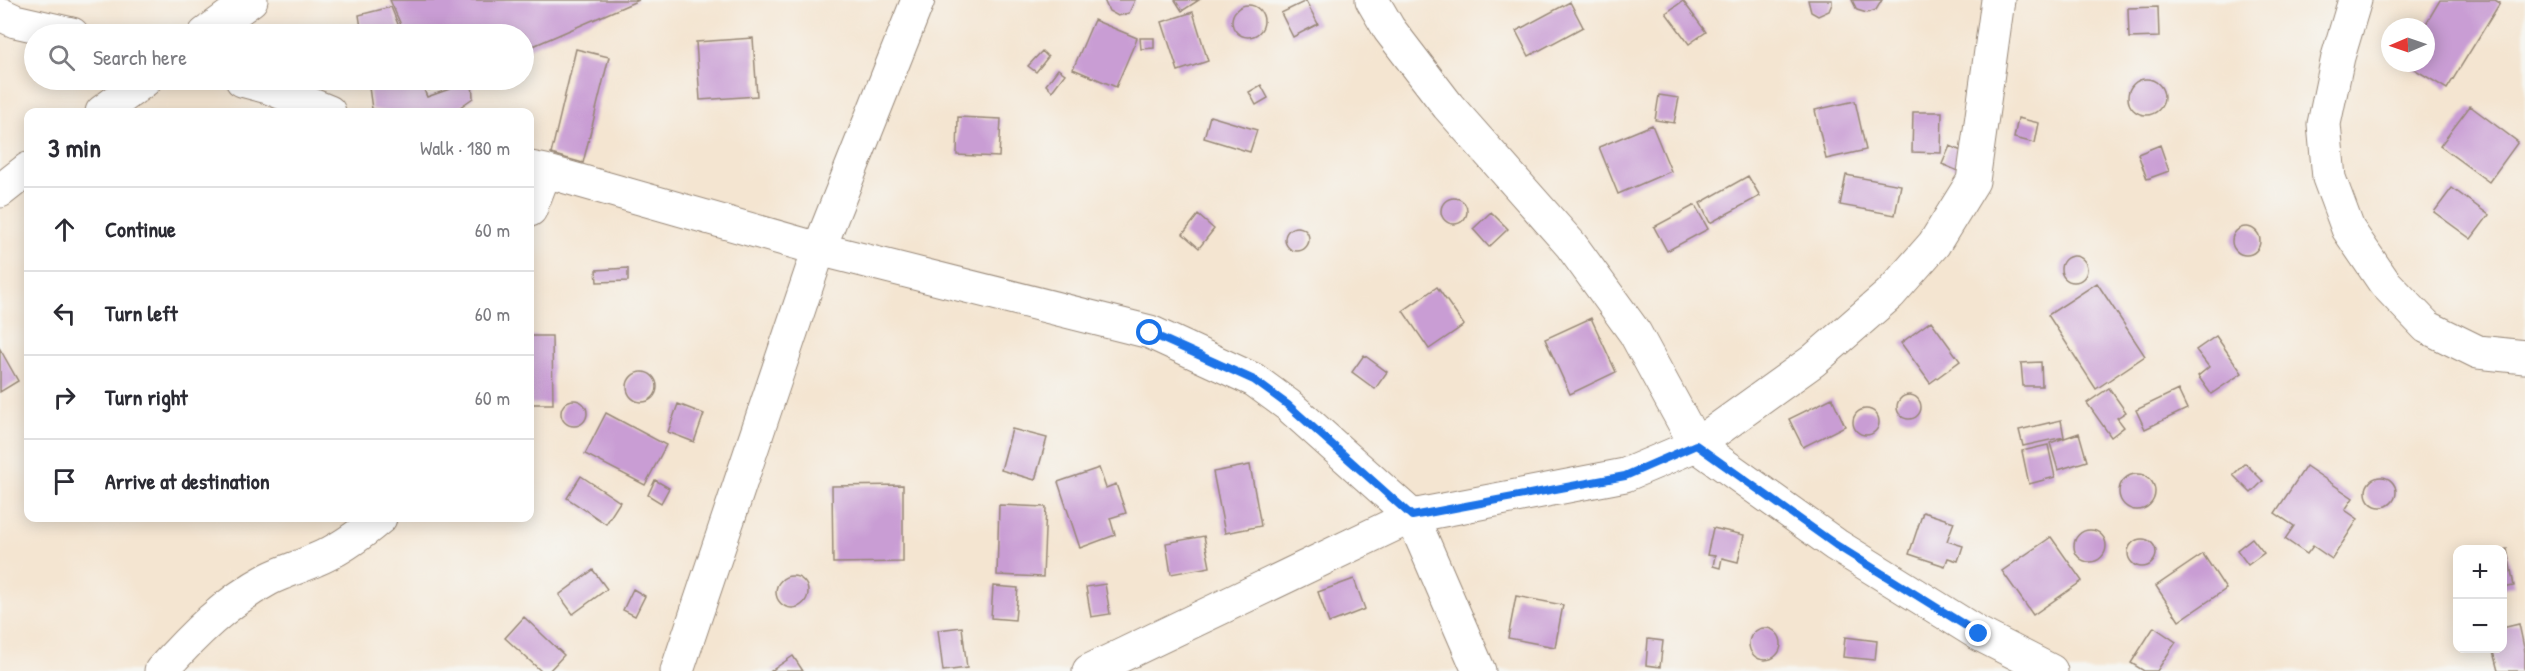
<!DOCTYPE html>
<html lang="en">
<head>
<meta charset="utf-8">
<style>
	:root { --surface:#fff; --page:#f2f2f3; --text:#2b2b33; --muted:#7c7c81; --line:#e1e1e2 }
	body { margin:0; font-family:"Patrick Hand",sans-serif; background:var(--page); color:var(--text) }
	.controls { position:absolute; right:18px; bottom:18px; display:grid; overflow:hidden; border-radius:12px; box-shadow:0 3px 15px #0003 }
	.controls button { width:54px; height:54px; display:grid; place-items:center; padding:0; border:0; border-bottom:2px solid var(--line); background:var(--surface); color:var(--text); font:30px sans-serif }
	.compass { position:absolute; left:2381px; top:18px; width:54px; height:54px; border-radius:50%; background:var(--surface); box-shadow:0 3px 15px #0003; rotate:268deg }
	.stop { position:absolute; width:18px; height:18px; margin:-14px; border:4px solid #1a73e8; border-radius:50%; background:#fff }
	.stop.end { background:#1a73e8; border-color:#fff; box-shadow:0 2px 6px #0008 }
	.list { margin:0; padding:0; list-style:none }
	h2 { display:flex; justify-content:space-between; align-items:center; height:78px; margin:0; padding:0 24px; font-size:26px }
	h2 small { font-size:20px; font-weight:400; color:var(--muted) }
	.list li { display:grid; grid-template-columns:39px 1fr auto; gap:18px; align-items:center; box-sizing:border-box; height:84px; padding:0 24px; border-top:2px solid var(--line) }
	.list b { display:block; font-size:22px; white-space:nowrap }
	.list em { font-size:20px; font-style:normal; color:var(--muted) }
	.icon { flex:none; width:33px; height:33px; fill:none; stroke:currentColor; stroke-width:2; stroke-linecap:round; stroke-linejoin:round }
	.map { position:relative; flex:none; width:2525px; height:671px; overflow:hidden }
	.search { position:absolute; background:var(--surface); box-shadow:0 3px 15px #0003; left:24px; top:24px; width:510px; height:66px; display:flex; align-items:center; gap:15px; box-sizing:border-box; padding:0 21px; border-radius:33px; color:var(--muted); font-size:22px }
	.panel { position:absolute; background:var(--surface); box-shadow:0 3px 15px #0003; left:24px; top:108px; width:510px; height:414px; border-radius:12px }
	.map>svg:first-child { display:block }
	.building { fill:#c99dd4 }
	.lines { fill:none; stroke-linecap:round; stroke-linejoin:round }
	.street-casing { stroke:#988878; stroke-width:35 }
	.secondary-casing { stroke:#988878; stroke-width:35 }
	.street { stroke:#fff; stroke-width:33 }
	.secondary { stroke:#fff; stroke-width:33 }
	.route { stroke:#1a73e8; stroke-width:8 }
</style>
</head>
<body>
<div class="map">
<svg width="2525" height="671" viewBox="0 0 2525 671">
	<rect width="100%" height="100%" fill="#f6f6f2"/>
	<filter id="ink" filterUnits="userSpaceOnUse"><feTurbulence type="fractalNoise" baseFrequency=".0167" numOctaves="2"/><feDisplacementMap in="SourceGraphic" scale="12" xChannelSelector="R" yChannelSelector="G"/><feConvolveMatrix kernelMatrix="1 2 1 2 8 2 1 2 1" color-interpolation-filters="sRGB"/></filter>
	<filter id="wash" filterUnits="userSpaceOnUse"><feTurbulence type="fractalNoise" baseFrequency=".008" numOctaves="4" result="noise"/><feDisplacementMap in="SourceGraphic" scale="24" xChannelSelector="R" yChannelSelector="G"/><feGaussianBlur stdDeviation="1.35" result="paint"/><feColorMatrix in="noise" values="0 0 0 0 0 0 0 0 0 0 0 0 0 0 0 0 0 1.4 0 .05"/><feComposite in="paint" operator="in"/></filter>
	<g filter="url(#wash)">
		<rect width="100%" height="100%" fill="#f4e5d1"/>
		<g id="blocks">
			<!-- building -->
			<path class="building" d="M390 0H639L524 50V34H405Z
				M1104 0H1135L1129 13 1118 16 1109 11Z
				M1175 0H1199L1182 11Z
				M1808 0H1832V4L1829 11 1818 16 1811 12Z
				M1852 0H1882L1876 10 1867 13 1857 10Z
				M2440 0H2495L2500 3 2447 89 2404 63H2426V27H2424Z
				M1306 1 1318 24 1293 37 1281 13Z
				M1683 1 1706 32 1689 44 1666 13Z
				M1570 2 1583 27 1529 56 1516 31Z
				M1232 21a16 16 0 1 1 32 0a16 16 0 1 1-32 0Z
				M391 7 402 34H362L359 15Z
				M2158 7 2159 37 2129 38 2128 8Z
				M1193 12 1208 61 1178 71 1162 22Z
				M1094 20 1137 38 1116 87 1073 69Z
				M753 38 757 96 700 100 696 42Z
				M1140 38H1154V48L1141 49Z
				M576 49 609 57 583 163 551 154Z
				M1042 51 1048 57 1036 72 1028 66Z
				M1058 69 1065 74 1052 91 1046 85Z
				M2128 97a18 18 0 1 1 36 0a18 18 0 1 1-36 0Z
				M368 80H420L427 97 472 81 473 98 453 112H386L372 109Z
				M424 80H454L429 90Z
				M1261 85 1268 98 1256 105 1249 92Z
				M1659 95 1679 98 1674 123 1655 120Z
				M1855 101 1866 150 1826 159 1815 110Z
				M2470 106 2518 142 2489 182 2440 146Z
				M1913 112H1942L1941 153 1912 152Z
				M1210 116 1257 130 1250 152 1204 138Z
				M958 117 1001 119 999 157 957 155Z
				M2018 118 2039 123 2035 143 2014 138Z
				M1652 125 1671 171 1618 194 1599 147Z
				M2160 145 2169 171 2147 179 2138 154Z
				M1950 146 1968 154 1960 172 1942 164Z
				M1846 175 1901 185 1895 215 1840 205Z
				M1748 176 1760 196 1710 223 1700 203Z
				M2452 188 2489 215 2471 239 2434 212Z
				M1441 211a13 13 0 1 1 26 0a13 13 0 1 1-26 0Z
				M1695 205 1708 229 1667 251 1654 227Z
				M1491 212 1508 229 1489 247 1473 229Z
				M1198 215 1214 229 1199 248 1183 234Z
				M1285 239a12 12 0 1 1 24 0a12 12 0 1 1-24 0Z
				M2232 241a14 14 0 1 1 28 0a14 14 0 1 1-28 0Z
				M2061 269a13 13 0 1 1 26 0a13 13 0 1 1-26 0Z
				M628 268V281L597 282 596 270Z
				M2097 283 2145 356 2096 389 2048 315Z
				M1437 287 1464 325 1429 349 1403 311Z
				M1591 318 1616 372 1570 394 1545 339Z
				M1931 321 1960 361 1930 383 1901 343Z
				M530 336H552L553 404H530Z
				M2216 336 2242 373 2211 394 2198 376 2209 367 2196 350Z
				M0 349 18 381 0 392Z
				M1364 355 1387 372 1375 389 1352 372Z
				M2041 362 2042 386H2023L2021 363Z
				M627 387a15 15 0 1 1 30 0a15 15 0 1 1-30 0Z
				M2109 388 2126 412 2117 418 2124 427 2111 437 2087 403Z
				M2178 390 2187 409 2145 429 2136 410Z
				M1897 407a12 12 0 1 1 24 0a12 12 0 1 1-24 0Z
				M1832 398 1845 426 1803 447 1789 419Z
				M561 413a13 13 0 1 1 26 0a13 13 0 1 1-26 0Z
				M678 404 704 414 694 442 668 432Z
				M1853 422a13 13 0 1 1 26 0a13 13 0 1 1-26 0Z
				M606 413 666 445 645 485 585 454Z
				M2061 420 2064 437 2023 446 2019 430Z
				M1012 429 1047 438 1035 480 1001 470Z
				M2079 433 2087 461 2058 470 2050 443Z
				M2048 445 2055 477 2029 484 2022 451Z
				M2245 463 2263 481 2251 493 2233 475Z
				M1250 465 1261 526 1225 533 1213 472Z
				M2306 466 2353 498 2345 510 2358 519 2332 559 2313 546 2307 554 2285 539 2294 526 2275 513Z
				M1099 468 1106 488 1116 484 1126 513 1110 518 1115 535 1080 548 1058 482Z
				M2119 492a18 18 0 1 1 36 0a18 18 0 1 1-36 0Z
				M581 476 620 502 606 524 567 498Z
				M2366 492a15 15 0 1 1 30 0a15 15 0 1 1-30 0Z
				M655 480 669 488 661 503 648 495Z
				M903 485V562L833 563 832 486Z
				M999 505 1046 507 1043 577 997 575Z
				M1923 512 1954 522 1947 541 1963 546 1958 561 1948 558 1945 566 1909 554Z
				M1713 528 1744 535 1738 562 1722 558 1720 568 1713 566 1715 556 1707 555Z
				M2074 546a16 16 0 1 1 32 0a16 16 0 1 1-32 0Z
				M1204 536 1210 567 1171 574 1166 543Z
				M2051 537 2082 581 2033 615 2002 571Z
				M2252 538 2264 553 2248 565 2237 550Z
				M2128 553a14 14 0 1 1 28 0a14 14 0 1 1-28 0Z
				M2507 549 2514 586 2502 588V550Z
				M2203 554 2226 589 2179 621 2156 586Z
				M593 570 607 589 573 614 559 595Z
				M776 592a16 16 0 1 1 32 0a16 16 0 1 1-32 0Z
				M1354 579 1365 609 1329 623 1318 592Z
				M1105 584 1110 614 1091 617 1086 587Z
				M993 586 1018 588 1015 620 991 618Z
				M633 589 645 596 635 616 623 610Z
				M1516 596 1563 605 1555 647 1508 638Z
				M524 617 564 655 549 671H541L505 638Z
				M2519 624 2525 652V671H2498L2492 648H2502V628Z
				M962 627 967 668 943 671 938 630Z
				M2154 627 2176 642 2157 671H2144L2131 663Z
				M1749 644a16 16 0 1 1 32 0a16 16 0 1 1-32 0Z
				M1845 637 1877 641 1875 660 1843 657Z
				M1648 639 1663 641 1660 667 1646 665Z
				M793 656 803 671H771Z"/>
		</g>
	</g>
	<g filter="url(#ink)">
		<use href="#blocks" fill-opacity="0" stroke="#988878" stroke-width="1.5"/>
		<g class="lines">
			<defs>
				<path id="street" d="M1372 0 1389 29 1448 106 1571 245 1635 333 1696 445 1836 545 1979 634 2051 671
					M2355 0 2338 57 2324 124 2329 178 2348 229 2384 282 2427 327 2478 352 2525 357
					M0 14 15 21 72 34
					M242 80 268 87 329 112
					M530 168 545 171 819 249 1150 332 1254 380 1288 405 1412 516 1479 671
					M530 210 545 171
					M161 671C193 635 226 602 269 579 283 572 300 567 315 560 340 550 360 535 380 518
					M677 671 819 249 918 0
					M1089 671 1412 516 1625 475 1696 445 1813 361 1890 294 1934 244 1973 181 1998 0"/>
				<path id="secondary" d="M205 34 251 0
					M102 112 145 80
					M0 191 28 169"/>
			</defs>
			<!-- street casing -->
			<use href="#street" class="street-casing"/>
			<!-- secondary casing -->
			<use href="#secondary" class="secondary-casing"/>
			<!-- street -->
			<use href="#street" class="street"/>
			<!-- secondary -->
			<use href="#secondary" class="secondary"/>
		</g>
	</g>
	<g class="lines" filter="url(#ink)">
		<!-- route -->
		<path class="route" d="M1150 333 1254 380 1288 405 1412 516 1625 476 1696 445 1836 545 1979 634"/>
	</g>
</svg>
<div class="controls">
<button>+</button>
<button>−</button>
</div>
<svg class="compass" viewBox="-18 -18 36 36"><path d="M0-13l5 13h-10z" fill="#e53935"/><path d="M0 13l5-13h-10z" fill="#7c7c81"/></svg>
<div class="stop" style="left:1150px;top:333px"></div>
<div class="stop end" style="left:1979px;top:634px"></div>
<div class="search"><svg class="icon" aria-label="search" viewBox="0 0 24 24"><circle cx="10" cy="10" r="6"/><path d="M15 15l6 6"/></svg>Search here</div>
<section class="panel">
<h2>3 min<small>Walk · 180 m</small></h2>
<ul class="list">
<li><svg class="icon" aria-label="ahead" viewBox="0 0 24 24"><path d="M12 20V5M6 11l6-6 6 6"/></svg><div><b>Continue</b></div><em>60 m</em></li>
<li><svg class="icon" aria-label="left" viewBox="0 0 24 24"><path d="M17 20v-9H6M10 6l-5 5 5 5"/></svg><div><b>Turn left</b></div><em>60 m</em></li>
<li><svg class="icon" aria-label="right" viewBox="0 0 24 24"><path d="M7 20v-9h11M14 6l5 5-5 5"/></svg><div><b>Turn right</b></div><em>60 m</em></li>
<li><svg class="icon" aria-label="arrive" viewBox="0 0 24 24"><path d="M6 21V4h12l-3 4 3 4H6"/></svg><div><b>Arrive at destination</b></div></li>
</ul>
</section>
</div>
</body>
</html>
